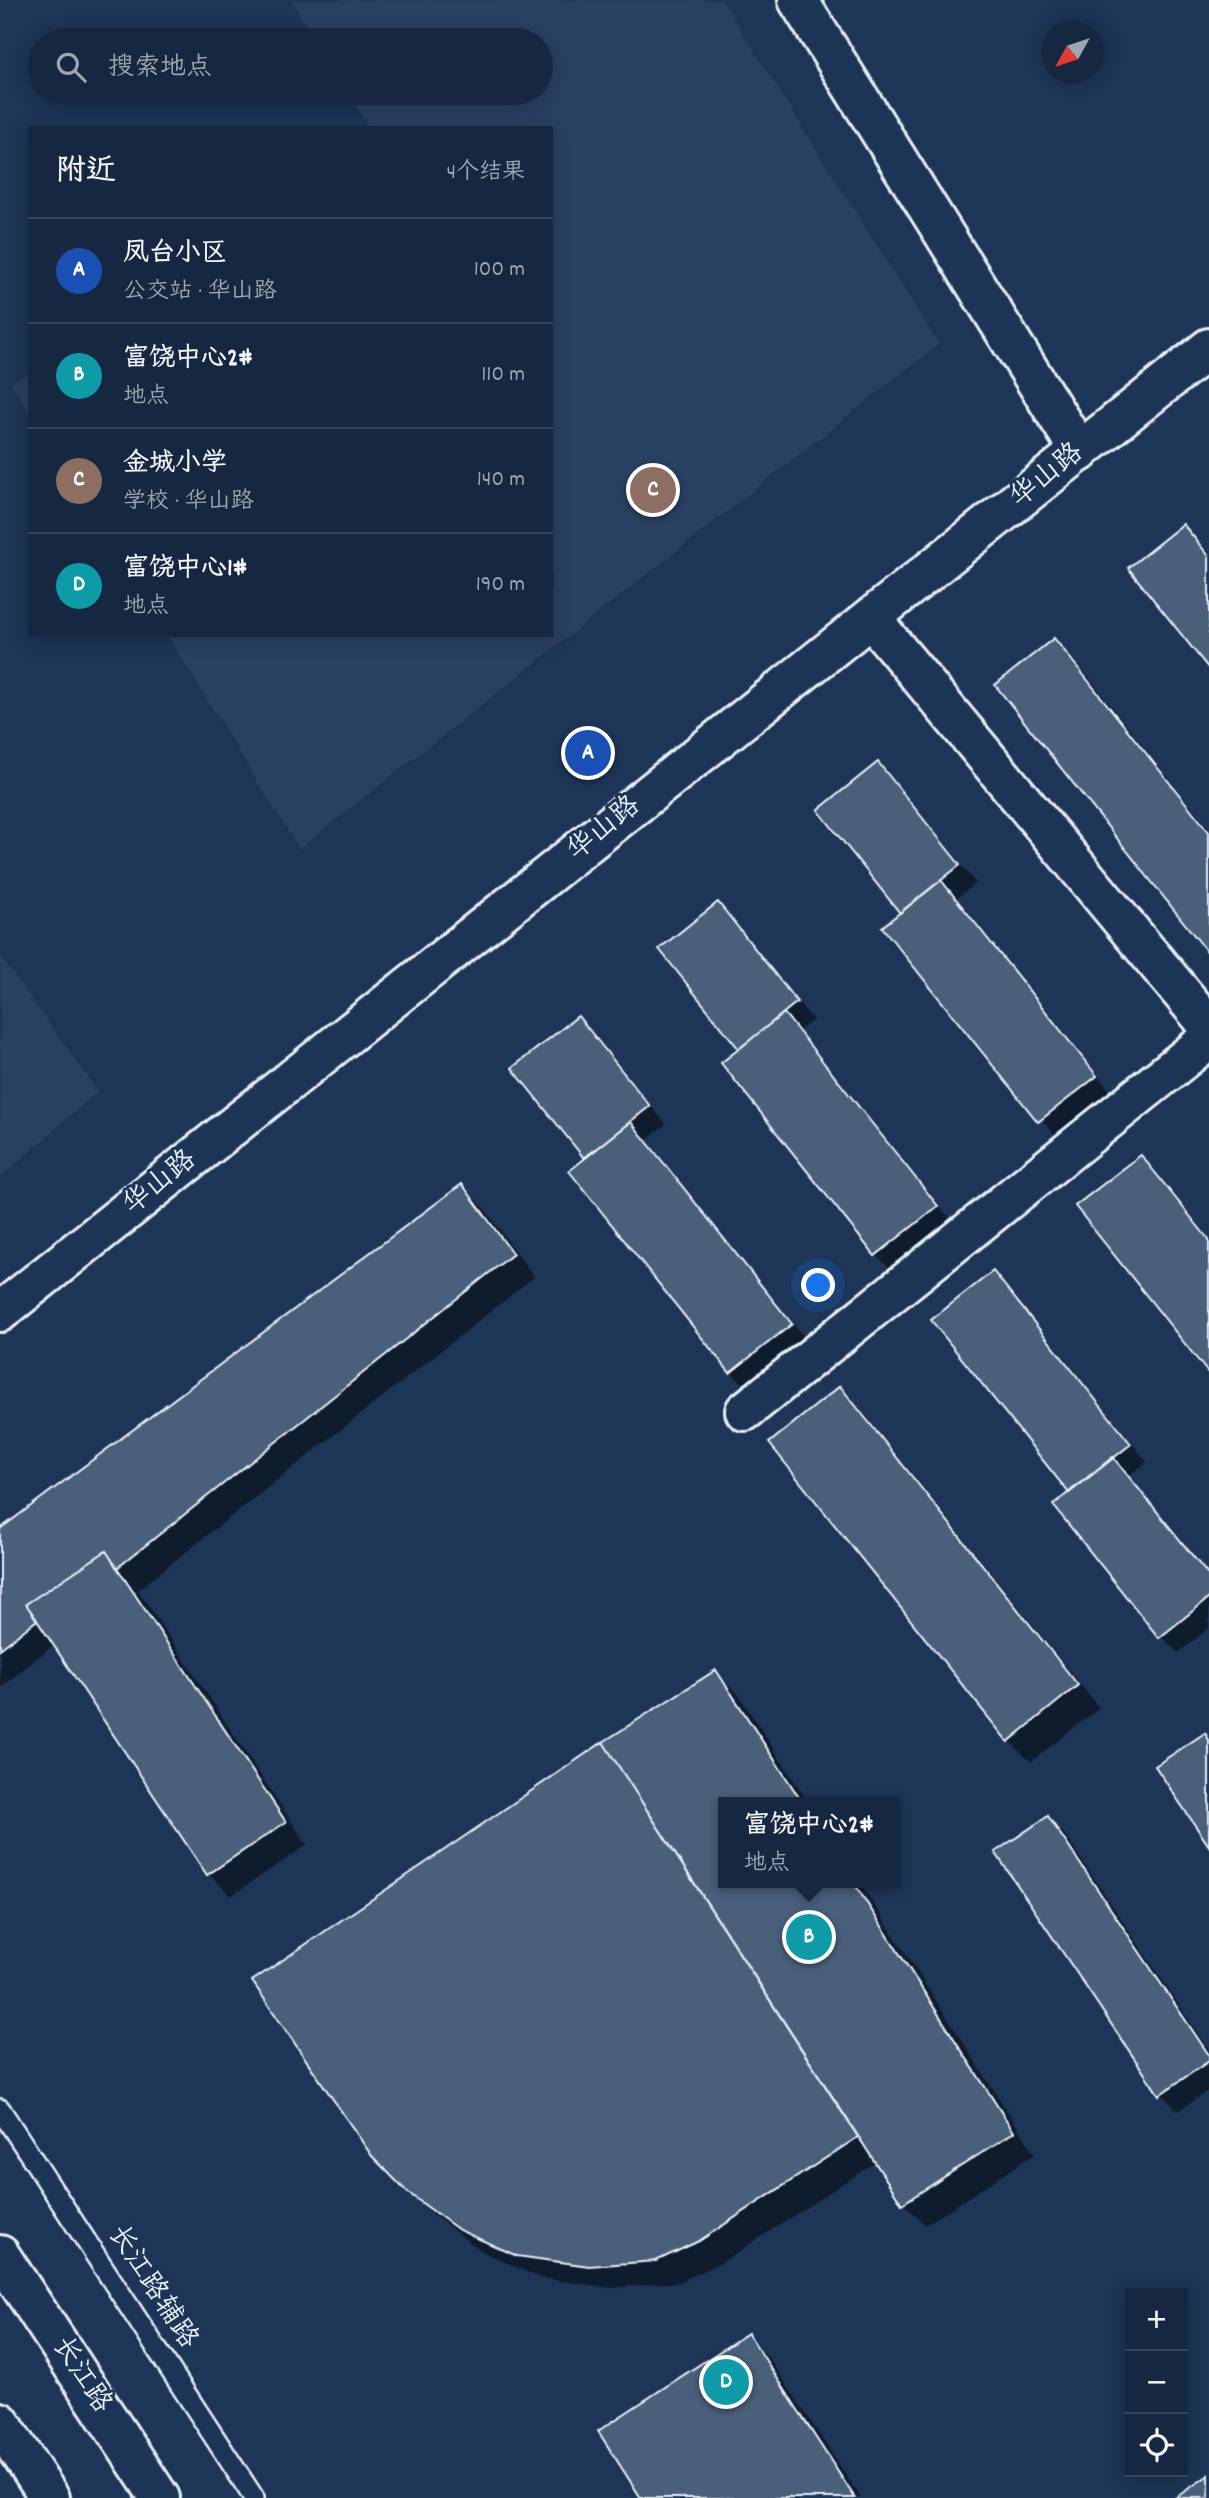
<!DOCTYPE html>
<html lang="zh">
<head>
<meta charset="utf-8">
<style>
	:root { --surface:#162841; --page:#23344c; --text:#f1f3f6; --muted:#9ea6b1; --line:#35445a; --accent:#db2777 }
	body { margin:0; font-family:Dekko,"LXGW WenKai TC",sans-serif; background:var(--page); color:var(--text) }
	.controls { position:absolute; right:21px; bottom:21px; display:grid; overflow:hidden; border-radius:0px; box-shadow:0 4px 18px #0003 }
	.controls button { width:63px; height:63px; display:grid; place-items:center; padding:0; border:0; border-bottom:2px solid var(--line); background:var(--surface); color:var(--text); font:35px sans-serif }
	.compass { position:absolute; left:1041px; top:21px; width:63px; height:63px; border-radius:50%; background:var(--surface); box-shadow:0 4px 18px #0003; rotate:230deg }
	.you { position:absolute; left:819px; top:1286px; width:24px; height:24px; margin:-18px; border:5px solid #fff; border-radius:50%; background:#1a73e8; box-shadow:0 0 0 10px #1a73e833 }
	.badge { display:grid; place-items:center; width:46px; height:46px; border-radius:50%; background:var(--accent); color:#fff; font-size:23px; font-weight:700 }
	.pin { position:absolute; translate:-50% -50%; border:4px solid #fff; box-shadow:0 2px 7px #0006 }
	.popup { position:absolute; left:718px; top:1797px; width:182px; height:91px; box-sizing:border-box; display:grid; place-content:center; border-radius:0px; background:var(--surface); filter:drop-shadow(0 2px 5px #0005); font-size:23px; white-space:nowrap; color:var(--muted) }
	.popup b { font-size:26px; color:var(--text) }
	.popup::after { content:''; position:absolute; left:50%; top:100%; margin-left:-14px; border:14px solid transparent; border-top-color:var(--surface) }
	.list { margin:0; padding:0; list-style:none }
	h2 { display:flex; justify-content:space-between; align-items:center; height:91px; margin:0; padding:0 28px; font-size:30px }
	h2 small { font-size:23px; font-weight:400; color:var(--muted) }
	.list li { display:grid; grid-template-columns:46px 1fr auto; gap:21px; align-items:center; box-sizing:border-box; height:105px; padding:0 28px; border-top:2px solid var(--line) }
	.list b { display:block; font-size:26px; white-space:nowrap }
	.list p { margin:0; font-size:23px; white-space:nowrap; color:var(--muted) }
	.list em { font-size:23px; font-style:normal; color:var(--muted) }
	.icon { flex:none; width:38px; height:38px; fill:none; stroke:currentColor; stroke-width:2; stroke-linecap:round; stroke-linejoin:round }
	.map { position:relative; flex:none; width:1209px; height:2498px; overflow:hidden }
	.search { position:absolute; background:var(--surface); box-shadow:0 4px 18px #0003; left:28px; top:28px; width:525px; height:77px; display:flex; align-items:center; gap:18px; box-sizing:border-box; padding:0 24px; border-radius:38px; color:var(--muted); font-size:26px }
	.panel { position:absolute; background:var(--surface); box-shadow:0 4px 18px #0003; left:28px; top:126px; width:525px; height:511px; border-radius:0px }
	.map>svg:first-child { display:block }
	.built { fill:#2a4162 }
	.shadow { fill:#0007 }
	.building { fill:#495e7a; stroke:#e8f1f8; stroke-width:2 }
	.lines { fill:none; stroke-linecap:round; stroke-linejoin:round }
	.service-casing { stroke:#e8f1f8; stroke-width:24 }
	.minor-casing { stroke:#e8f1f8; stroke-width:44 }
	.tertiary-casing { stroke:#e8f1f8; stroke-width:44 }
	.primary-casing { stroke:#e8f1f8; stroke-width:44 }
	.service { stroke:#1d3557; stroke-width:19 }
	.minor { stroke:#1d3557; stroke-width:38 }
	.tertiary { stroke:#1d3557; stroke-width:38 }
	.primary { stroke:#1d3557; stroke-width:38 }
	.labels { text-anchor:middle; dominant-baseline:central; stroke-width:6; stroke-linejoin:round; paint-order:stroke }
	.street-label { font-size:28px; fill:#e8f1f8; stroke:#1d3557 }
</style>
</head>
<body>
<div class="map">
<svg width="1209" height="2498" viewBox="0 0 1209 2498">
	<rect width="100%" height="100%" fill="#1d3557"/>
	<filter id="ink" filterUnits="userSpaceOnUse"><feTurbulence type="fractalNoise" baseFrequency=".0143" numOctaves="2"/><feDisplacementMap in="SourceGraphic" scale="14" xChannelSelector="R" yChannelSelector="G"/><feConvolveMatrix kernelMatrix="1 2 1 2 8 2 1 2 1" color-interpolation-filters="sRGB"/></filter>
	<g filter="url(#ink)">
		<!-- built -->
		<path class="built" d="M291 0H722L939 344 299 849 167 635H551V128H369L348 93H541V40H316Z
			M30 372V414L11 383Z
			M0 956 98 1091 0 1178Z"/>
		<!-- shadow -->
		<path class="shadow" d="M1183 526 1209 552V666Z
			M1054 640 1076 662 1209 829V951Z
			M878 764 976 883 957 898 1113 1094 1057 1138 885 928 903 914Z
			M718 904 813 1020 799 1031 954 1224 893 1272 876 1255 723 1063 741 1049Z
			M578 1018 666 1124 646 1140 807 1341 748 1389 731 1372 587 1159 514 1068Z
			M1141 1157 1209 1238V1372Z
			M462 1186 484 1208 534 1277 138 1590 307 1845 231 1896 209 1874 55 1644 0 1688V1531Z
			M993 1273 1010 1290 1147 1462 1129 1475 1209 1575V1628L1178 1653 1161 1636 1071 1494Z
			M840 1389 862 1411 1099 1708 1031 1762 1009 1741Z
			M716 1672 738 1694 808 1802H723V1883H860L1035 2154 925 2225 903 2203 876 2162 721 2263 679 2282 612 2288 540 2278 483 2252 432 2214 373 2155 255 1981 605 1743Z
			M1048 1818 1065 1835 1209 2050V2090L1178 2111 1161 2094 997 1852Z
			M747 2336 769 2358 861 2498H643Z"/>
		<!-- building -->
		<path class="building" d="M1183 524 1209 556V669L1128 568Z
			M1054 638 1209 832V954L995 685Z
			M878 762 960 865 900 913 818 810Z
			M941 880 1097 1076 1038 1122 882 927Z
			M718 902 797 1002 739 1049 659 949Z
			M784 1013 938 1206 875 1256 721 1063Z
			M578 1016 650 1106 584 1158 512 1068Z
			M631 1122 792 1324 730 1373 569 1171Z
			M1141 1155 1209 1240V1374L1075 1206Z
			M462 1184 513 1254 117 1568 106 1551 26 1604 37 1620 0 1649V1529Z
			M993 1271 1131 1444 1069 1493 931 1320Z
			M840 1386 1078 1685 1008 1742 769 1443Z
			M1113 1457 1209 1576V1598L1159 1638 1053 1505Z
			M106 1551 286 1822 207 1875 26 1604Z
			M716 1670 802 1802H723V1883H854L1014 2132 902 2204 603 1742Z
			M1205 1733 1209 1740V1846L1155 1766Z
			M603 1742 858 2137 699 2241 656 2261 589 2266 517 2256 459 2230 407 2192 372 2156 252 1981Z
			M1048 1816 1209 2055V2061L1159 2095 995 1852Z
			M748 2333 855 2498H641L598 2431Z
			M1209 2475V2498H1175Z"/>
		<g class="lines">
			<defs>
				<path id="service" d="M0 2109 254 2498"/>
				<path id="minor" d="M798 0 1080 452
					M871 618 1209 1026
					M745 1411 1209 1039"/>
				<path id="tertiary" d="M0 1312 1209 348"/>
				<path id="primary" d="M0 2255 160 2498
					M0 2422 50 2498"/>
			</defs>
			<!-- service casing -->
			<use href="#service" class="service-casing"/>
			<!-- minor casing -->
			<use href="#minor" class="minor-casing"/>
			<!-- tertiary casing -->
			<use href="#tertiary" class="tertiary-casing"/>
			<!-- primary casing -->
			<use href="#primary" class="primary-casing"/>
			<!-- service -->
			<use href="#service" class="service"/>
			<!-- minor -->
			<use href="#minor" class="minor"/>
			<!-- tertiary -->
			<use href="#tertiary" class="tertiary"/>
			<!-- primary -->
			<use href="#primary" class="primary"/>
		</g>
	</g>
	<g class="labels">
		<!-- street labels -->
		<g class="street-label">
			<text transform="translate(1048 477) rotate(-39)">华山路</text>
			<text transform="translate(605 830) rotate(-39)">华山路</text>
			<text transform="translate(161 1184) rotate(-39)">华山路</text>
			<text transform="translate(151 2288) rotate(57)">长江路辅路</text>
			<text transform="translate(80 2376) rotate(57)">长江路</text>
		</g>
	</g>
</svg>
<div class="controls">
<button>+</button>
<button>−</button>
<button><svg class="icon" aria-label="locate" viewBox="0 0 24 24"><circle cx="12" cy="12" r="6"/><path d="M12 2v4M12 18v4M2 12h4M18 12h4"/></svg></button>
</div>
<svg class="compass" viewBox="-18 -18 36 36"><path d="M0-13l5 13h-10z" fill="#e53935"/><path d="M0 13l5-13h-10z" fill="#9ea6b1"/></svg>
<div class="you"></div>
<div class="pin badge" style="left:588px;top:753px;background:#1a4fb4">A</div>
<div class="pin badge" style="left:809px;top:1937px;background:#0f9aa8">B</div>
<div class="popup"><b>富饶中心2#</b>地点</div>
<div class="pin badge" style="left:653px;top:490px;background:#8d6e63">C</div>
<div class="pin badge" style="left:726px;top:2382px;background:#0f9aa8">D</div>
<div class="search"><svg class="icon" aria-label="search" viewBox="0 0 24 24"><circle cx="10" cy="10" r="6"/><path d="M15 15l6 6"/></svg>搜索地点</div>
<section class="panel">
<h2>附近<small>4个结果</small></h2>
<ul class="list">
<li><span class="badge" style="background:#1a4fb4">A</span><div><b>凤台小区</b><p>公交站 · 华山路</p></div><em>100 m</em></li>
<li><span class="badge" style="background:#0f9aa8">B</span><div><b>富饶中心2#</b><p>地点</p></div><em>110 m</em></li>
<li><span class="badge" style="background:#8d6e63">C</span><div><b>金城小学</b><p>学校 · 华山路</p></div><em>140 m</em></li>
<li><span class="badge" style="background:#0f9aa8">D</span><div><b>富饶中心1#</b><p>地点</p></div><em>190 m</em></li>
</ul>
</section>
</div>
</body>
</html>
